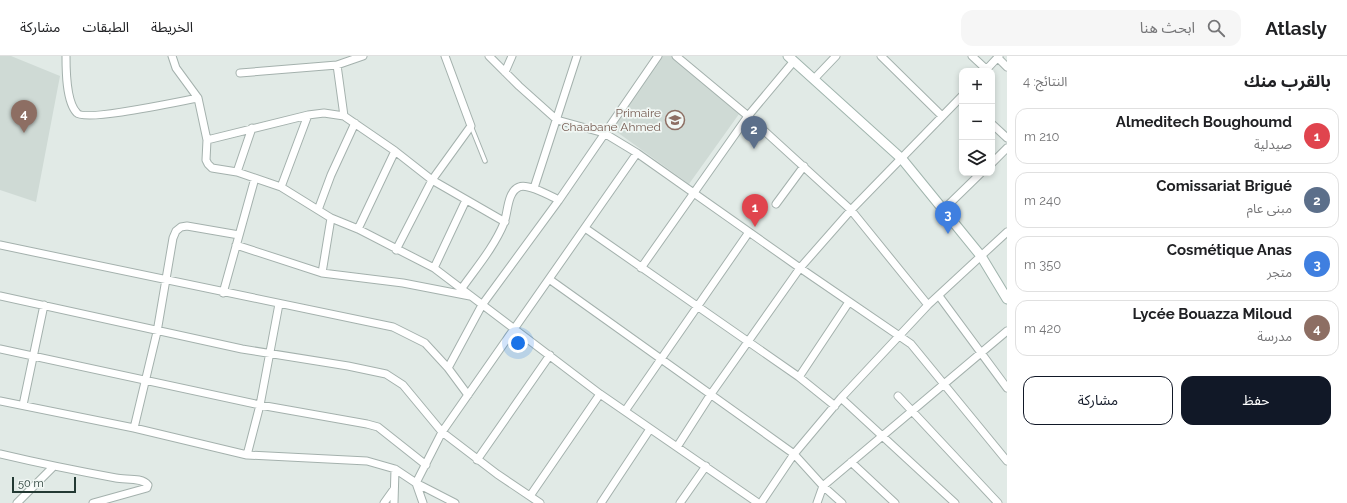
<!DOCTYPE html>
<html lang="ar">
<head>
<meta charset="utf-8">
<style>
	:root { --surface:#fff; --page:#f6f6f6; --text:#202124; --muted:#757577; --line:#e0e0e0; --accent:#111827 }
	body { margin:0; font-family:Raleway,"Noto Sans Arabic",sans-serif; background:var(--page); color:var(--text); direction:rtl }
	.controls { position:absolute; right:12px; top:12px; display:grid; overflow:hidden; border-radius:8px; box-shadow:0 2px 6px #0003 }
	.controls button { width:36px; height:36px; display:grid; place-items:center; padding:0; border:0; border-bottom:1px solid var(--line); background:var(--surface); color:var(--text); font:20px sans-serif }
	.scale { position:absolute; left:12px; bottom:10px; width:64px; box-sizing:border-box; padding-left:4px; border:2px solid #233933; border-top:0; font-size:11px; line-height:14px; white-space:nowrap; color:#233933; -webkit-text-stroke:3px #f1f7f4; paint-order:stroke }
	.you { position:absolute; left:518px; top:287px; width:14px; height:14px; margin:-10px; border:3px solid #fff; border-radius:50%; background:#1a73e8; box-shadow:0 0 0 6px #1a73e833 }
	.badge { display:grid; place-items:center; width:26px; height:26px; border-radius:50%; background:var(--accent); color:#fff; font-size:13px; font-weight:700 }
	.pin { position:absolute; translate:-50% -33px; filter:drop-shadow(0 1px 2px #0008) }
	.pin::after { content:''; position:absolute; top:21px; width:14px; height:12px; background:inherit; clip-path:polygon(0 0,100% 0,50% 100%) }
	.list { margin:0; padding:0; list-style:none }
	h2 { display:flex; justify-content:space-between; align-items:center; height:52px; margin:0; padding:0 16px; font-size:17px }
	h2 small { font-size:13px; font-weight:400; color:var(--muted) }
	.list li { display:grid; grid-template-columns:26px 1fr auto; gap:12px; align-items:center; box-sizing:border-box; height:56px; margin:0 8px 8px; padding:0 8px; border:1px solid var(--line); border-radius:12px }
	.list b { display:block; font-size:15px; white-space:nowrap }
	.list p { margin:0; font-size:13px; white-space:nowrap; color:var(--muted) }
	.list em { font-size:13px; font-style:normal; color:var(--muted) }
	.actions { display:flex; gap:8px; padding:12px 16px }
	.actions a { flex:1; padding:9px 0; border:1px solid var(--accent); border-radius:12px; text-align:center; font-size:14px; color:var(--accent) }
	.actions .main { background:var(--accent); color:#fff }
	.icon { flex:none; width:22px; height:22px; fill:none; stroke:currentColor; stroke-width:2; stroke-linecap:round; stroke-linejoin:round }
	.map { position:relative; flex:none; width:1007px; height:447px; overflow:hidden; direction:ltr }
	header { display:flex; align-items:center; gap:24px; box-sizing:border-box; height:56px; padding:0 20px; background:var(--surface); border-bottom:1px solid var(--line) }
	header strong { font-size:19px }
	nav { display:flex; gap:22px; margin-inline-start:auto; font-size:14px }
	.search { width:280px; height:36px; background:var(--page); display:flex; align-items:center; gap:10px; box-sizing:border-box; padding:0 14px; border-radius:12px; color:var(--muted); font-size:15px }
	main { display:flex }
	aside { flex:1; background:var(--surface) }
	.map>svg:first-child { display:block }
	.built { fill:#cfdad5 }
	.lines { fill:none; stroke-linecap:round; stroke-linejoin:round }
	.lane-casing { stroke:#a4b1ad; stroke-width:5.5 }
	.street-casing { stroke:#a4b1ad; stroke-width:9 }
	.secondary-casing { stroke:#a1b5ae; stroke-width:11 }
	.lane { stroke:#fff; stroke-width:3.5 }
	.street { stroke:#fff; stroke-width:7 }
	.secondary { stroke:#fff; stroke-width:9 }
	.labels { text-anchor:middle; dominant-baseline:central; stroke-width:3.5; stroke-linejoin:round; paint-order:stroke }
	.education-label { font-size:12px; fill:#785e54; stroke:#f1f7f4; text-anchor:end }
</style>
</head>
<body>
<header>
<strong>Atlasly</strong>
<div class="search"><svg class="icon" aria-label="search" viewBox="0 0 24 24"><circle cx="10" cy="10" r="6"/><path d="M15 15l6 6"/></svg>ابحث هنا</div>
<nav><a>الخريطة</a><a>الطبقات</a><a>مشاركة</a></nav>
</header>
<main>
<aside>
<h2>بالقرب منك<small>النتائج: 4</small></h2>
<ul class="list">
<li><span class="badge" style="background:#e0444e">1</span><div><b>Almeditech Boughoumd</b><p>صيدلية</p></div><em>210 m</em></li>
<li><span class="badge" style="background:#5c6f8a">2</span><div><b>Comissariat Brigué</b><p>مبنى عام</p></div><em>240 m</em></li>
<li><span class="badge" style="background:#3f7fe0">3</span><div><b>Cosmétique Anas</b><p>متجر</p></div><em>350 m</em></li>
<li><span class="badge" style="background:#8d6e63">4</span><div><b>Lycée Bouazza Miloud</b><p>مدرسة</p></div><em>420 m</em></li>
</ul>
<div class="actions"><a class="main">حفظ</a><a>مشاركة</a></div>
</aside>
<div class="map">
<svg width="1007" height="447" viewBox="0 0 1007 447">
	<rect width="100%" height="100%" fill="#e1eae6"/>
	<!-- built -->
	<path class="built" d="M0 0H11L60 20 36 146 0 134Z
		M658 0H672L739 58 689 128 610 71Z"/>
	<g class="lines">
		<defs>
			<path id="lane" d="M471 70 485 105"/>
			<path id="street" d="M66 0C66 14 66 46 77 57 85 66 181 45 198 42
				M172 0 176 12 198 42 207 84 206 104 208 108 212 112 237 116 281 131 331 162 358 173 434 212 600 338 758 447
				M489 0 519 30 557 64 604 77 637 97 800 212 911 288 1007 405
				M676 0 748 60 851 154 928 249
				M881 0 942 60
				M972 0 987 14
				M998 2 1007 11
				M337 9 344 60
				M985 15 999 0
				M505 16 512 0
				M240 17 337 9 363 0
				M814 23 836 0
				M992 68 1007 82
				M207 84 308 59 324 57 344 60 395 95 432 124 505 166
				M992 107 1007 92
				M237 116 252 72
				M281 131 308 59
				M534 132 577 0
				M776 148 804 110
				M318 154 331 119 355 67
				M943 154 981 117
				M585 172 799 321 835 350
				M358 173 395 95
				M0 189 393 271 425 287 448 312 468 339
				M236 189 322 217 403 227 470 240
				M396 194 432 124 471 70 445 0
				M434 212 466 144
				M641 212 748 60 794 5
				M322 217 331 162
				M549 223 794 398 823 430 842 447
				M462 232C477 211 494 191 504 167 508 157 507 136 519 131 528 127 550 140 559 144
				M223 237 255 122
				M0 240 242 293 348 310 386 318 403 329 442 376 497 418 540 447
				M939 240 1007 332
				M0 293 260 349 367 368 378 371 426 409
				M448 312 482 249 559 144 658 0
				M799 321 849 246
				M898 340 998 447
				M841 342 955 447
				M0 345 134 372 247 399 367 405 395 413 416 427 455 447
				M23 349 44 249
				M625 355 749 176
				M134 372 157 276 173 182 176 175 181 171 187 170 239 179
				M677 391 711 338 800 212 851 154 962 40
				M0 398C38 407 77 415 116 422 125 424 142 421 148 429L147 432 93 447
				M247 399 260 349 279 248
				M477 404 550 299
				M851 406 895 447
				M530 440 600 338
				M17 447 53 411
				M384 447 394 433
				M394 447 395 413
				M423 447 416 427 442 376 637 97
				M601 447 650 373
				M680 447 706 410
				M761 447 794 398 841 342 928 249 1007 176
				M817 447 823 430 1007 275"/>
			<path id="secondary" d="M788 0 902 103 981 200 1007 243"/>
		</defs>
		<!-- lane casing -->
		<use href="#lane" class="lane-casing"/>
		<!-- street casing -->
		<use href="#street" class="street-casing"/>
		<!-- secondary casing -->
		<use href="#secondary" class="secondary-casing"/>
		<!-- lane -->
		<use href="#lane" class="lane"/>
		<!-- street -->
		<use href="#street" class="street"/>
		<!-- secondary -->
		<use href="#secondary" class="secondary"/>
	</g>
	<!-- icons -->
	<defs>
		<symbol id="school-ring" viewBox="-11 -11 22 22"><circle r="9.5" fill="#f1f7f4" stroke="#8d6e63" stroke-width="1.5"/><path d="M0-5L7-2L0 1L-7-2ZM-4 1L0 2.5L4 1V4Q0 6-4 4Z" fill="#8d6e63"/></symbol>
	</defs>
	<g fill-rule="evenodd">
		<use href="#school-ring" x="664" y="53" width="22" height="22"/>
	</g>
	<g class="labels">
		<!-- education labels -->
		<g class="education-label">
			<text x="661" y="57">Primaire<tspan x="661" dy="14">Chaabane Ahmed</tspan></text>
		</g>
	</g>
</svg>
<div class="controls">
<button>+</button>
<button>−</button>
<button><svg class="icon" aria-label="layers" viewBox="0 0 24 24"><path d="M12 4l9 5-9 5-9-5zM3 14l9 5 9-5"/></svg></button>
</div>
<div class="scale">50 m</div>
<div class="you"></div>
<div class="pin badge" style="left:755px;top:171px;background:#e0444e">1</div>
<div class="pin badge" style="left:754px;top:93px;background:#5c6f8a">2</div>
<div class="pin badge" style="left:948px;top:178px;background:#3f7fe0">3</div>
<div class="pin badge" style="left:24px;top:77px;background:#8d6e63">4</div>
</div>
</main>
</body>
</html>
